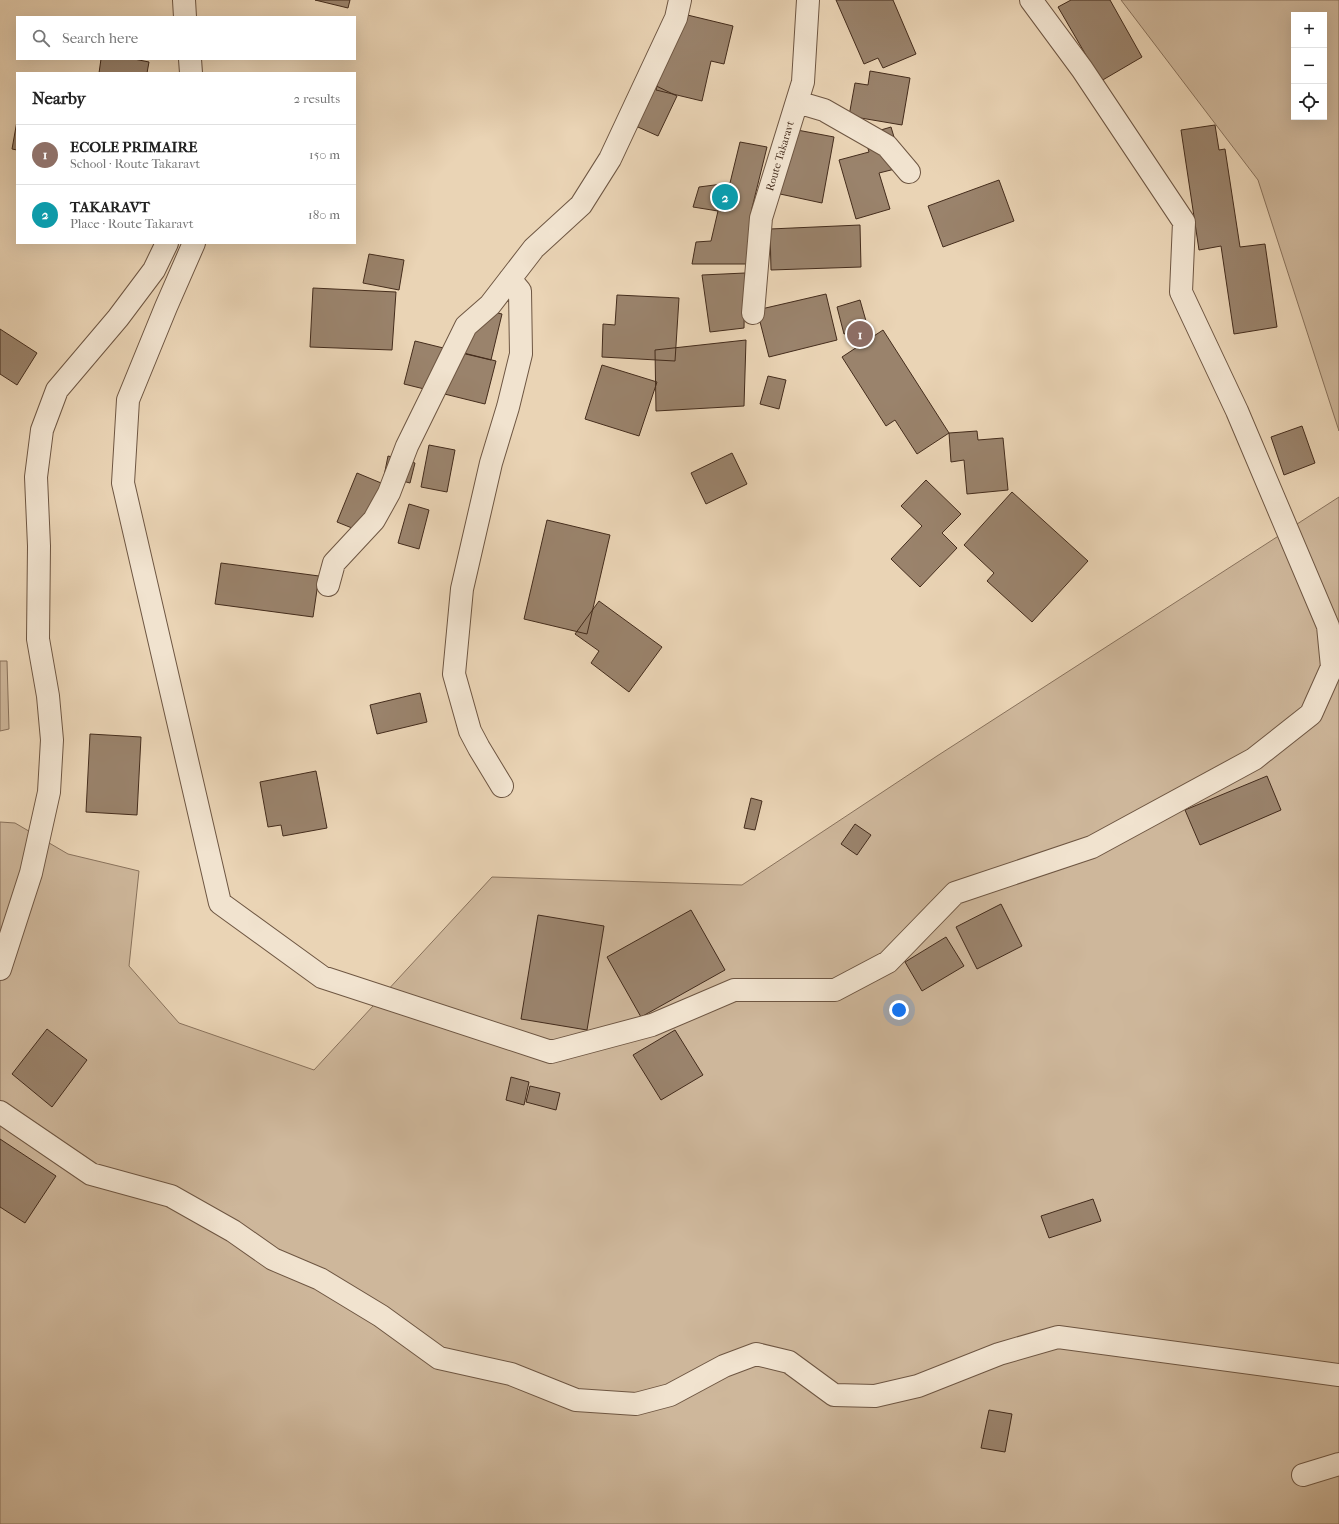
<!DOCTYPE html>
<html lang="en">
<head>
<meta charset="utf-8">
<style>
	:root { --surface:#fff; --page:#f6f6f6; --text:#222; --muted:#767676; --line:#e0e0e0; --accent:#2563eb }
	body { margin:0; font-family:"IM FELL French Canon",serif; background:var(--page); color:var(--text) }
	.controls { position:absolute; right:12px; top:12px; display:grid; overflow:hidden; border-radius:0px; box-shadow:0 4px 16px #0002 }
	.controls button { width:36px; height:36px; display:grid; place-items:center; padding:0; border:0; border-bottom:1px solid var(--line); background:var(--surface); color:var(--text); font:20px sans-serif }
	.you { position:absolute; left:899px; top:1010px; width:14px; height:14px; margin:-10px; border:3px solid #fff; border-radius:50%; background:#1a73e8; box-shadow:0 0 0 6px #1a73e833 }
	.badge { display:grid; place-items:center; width:26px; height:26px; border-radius:50%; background:var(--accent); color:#fff; font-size:13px; font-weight:700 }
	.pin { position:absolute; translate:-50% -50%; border:2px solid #fff; box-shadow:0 1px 4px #0006 }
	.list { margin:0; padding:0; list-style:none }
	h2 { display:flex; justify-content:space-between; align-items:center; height:52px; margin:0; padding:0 16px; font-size:17px }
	h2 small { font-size:13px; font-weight:400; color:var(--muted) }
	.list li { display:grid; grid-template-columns:26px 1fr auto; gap:12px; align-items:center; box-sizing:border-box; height:60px; padding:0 16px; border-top:1px solid var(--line) }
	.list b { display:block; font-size:15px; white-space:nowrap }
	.list p { margin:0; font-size:13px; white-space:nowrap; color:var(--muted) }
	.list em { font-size:13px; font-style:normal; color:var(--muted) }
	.icon { flex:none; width:22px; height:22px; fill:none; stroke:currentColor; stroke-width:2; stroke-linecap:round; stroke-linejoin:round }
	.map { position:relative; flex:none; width:1339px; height:1524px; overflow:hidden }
	.search { position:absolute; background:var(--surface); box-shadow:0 4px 16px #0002; left:16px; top:16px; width:340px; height:44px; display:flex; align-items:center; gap:10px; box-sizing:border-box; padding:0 14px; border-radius:0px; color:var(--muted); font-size:15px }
	.panel { position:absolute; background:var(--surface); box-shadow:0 4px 16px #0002; left:16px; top:72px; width:340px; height:172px; border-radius:0px }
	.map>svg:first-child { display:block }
	.green { fill:#ceb79b; stroke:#89725c; fill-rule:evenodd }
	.building { fill:#9a836c; stroke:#442c1c }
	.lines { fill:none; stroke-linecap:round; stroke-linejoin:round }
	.minor-casing { stroke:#6e5642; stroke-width:24 }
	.minor { stroke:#f1e3cf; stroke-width:22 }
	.labels { text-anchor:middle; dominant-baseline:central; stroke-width:3; stroke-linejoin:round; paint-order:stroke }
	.street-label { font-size:11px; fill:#442c1c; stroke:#f1e3cf }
</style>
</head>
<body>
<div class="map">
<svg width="1339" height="1524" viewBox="0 0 1339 1524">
	<rect width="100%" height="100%" fill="#ead4b5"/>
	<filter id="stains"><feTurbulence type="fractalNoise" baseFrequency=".005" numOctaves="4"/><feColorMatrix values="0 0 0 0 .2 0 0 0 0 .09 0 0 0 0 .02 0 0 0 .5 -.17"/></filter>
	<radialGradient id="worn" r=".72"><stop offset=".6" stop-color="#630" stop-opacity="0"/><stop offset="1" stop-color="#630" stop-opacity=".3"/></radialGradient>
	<!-- green -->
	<path class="green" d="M1121 0H1339V431L1258 180ZM1294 15H1324V117H1294Z
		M1339 497V1524H0V822L15 823 68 854 139 871 129 966 179 1023 314 1070 492 877 742 885 937 756Z
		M0 661H7L9 729 0 731Z"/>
	<!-- building -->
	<path class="building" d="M315 0H350L348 8Z
		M836 0H893L916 54 883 68 878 58 864 64Z
		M1071 0H1110L1142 57 1101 81 1058 7Z
		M675 12 733 26 724 64 711 61 702 101 656 90Z
		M101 59H134L149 62 147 73H99Z
		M870 71 910 78 902 125 849 116 855 83 868 85Z
		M648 82 677 96 658 136 629 123Z
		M17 121V150L12 149Z
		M1215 125 1219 150 1225 149 1240 247 1265 244 1277 327 1234 334 1221 246 1199 250 1181 130Z
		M891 127 903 167 879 173 890 209 856 219 839 160 869 152 864 135Z
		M792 129 834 137 822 203 780 194Z
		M740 142 767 147 752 208 747 264H692L696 242 711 241 718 211 693 207 699 187 730 183Z
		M999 180 1014 221 943 247 928 206Z
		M860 225 861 267 771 270 770 229Z
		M369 254 404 260 399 290 363 283Z
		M745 273 744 328 710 332 702 275Z
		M313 288 396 292 392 350 310 347Z
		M826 294 837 340 769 357 757 310Z
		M617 295 679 298 675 361 602 357 603 324 615 325Z
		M860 300 868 328 844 334 837 307Z
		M481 309 502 314 491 360 453 351Z
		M0 329 37 353 17 385 0 374Z
		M883 330 949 433 917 454 895 420 886 426 842 357Z
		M746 340 744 406 656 411 655 350Z
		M415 341 496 361 485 404 404 384Z
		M602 365 657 382 639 436 585 419Z
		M768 376 786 380 779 409 760 404Z
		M1302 426 1315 463 1284 475 1271 437Z
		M977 431 978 440 1003 438 1008 490 967 494 964 460 951 462 949 433Z
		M429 445 455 450 447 492 421 487Z
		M732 453 747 484 706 504 691 473Z
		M388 456 415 463 410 483 384 476Z
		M357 473 386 485 367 534 337 522Z
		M926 480 961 514 942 533 957 548 920 587 891 559 922 526 901 506Z
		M1012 492 1088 561 1032 622 987 581 994 573 964 545Z
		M409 504 429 510 419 549 398 543Z
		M547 520 610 535 587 634 524 619Z
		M221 563 319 576 313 617 215 604Z
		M599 601 662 647 629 692 591 663 599 651 575 634Z
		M420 693 427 722 377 734 370 705Z
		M90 734 141 737 137 815 86 812Z
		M316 771 327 828 283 836 281 825 268 827 260 782Z
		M1267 776 1281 810 1200 845 1185 810Z
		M751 798 762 801 755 830 744 828Z
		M855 824 871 835 857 855 841 844Z
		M1001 904 1022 946 977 969 956 927Z
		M691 910 725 970 641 1017 607 957Z
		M538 915 604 926 587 1030 521 1019Z
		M946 937 964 966 922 991 905 962Z
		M47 1029 87 1060 52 1107 12 1074Z
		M675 1030 703 1075 661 1100 633 1055Z
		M511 1077 529 1082 524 1105 506 1100Z
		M530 1086 560 1093 556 1110 526 1102Z
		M0 1139 56 1176 25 1223 0 1207Z
		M1093 1199 1101 1221 1049 1238 1041 1216Z
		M989 1410 1012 1414 1005 1452 981 1448Z"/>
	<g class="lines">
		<defs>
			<path id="minor" d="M184 0 185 17
				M190 59 191 73
				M797 102 824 110 887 146 909 172
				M194 243 166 307 128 400 123 483 220 903 322 977 551 1052 652 1025 734 990H835L888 962 955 893 1092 847 1254 759 1311 714 1332 667 1328 626 1237 411 1181 292 1184 222 1082 69 1031 0
				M753 313 761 218 803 82 808 0
				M328 585 334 563 374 520 389 493 407 446 466 326 490 305 534 248 581 205 610 159 676 18 680 0
				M502 786 479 748 470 731 454 674 462 589 491 463 508 407 521 354 520 291 510 279
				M0 969 31 873 49 792 52 740 48 696 38 639 39 546 36 477 42 430 57 390 118 318 154 270 167 243
				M0 1112 91 1174 171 1196 233 1231 273 1259 320 1279 381 1316 439 1358 511 1374 576 1400 636 1404 670 1395 724 1366 756 1354 789 1362 834 1395 875 1396 918 1386 999 1354 1058 1337 1339 1375
				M1303 1475 1339 1464"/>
		</defs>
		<!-- minor casing -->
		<use href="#minor" class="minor-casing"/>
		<!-- minor -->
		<use href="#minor" class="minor"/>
	</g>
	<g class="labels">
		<!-- street labels -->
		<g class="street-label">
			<text transform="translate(780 156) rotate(-73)">Route Takaravt</text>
		</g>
	</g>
	<rect width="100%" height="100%" filter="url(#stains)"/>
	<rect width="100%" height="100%" fill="url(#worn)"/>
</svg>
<div class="controls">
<button>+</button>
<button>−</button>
<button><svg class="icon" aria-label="locate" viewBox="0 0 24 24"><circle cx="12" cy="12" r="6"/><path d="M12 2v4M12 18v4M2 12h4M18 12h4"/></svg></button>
</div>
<div class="you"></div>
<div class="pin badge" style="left:860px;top:334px;background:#8d6e63">1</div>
<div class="pin badge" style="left:725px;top:197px;background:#0f9aa8">2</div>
<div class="search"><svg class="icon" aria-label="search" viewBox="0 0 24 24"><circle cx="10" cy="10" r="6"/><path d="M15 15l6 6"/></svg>Search here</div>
<section class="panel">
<h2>Nearby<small>2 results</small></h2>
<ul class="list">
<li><span class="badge" style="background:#8d6e63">1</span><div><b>ECOLE PRIMAIRE</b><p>School · Route Takaravt</p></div><em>150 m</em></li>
<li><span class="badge" style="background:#0f9aa8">2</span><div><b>TAKARAVT</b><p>Place · Route Takaravt</p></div><em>180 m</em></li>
</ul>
</section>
</div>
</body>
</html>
